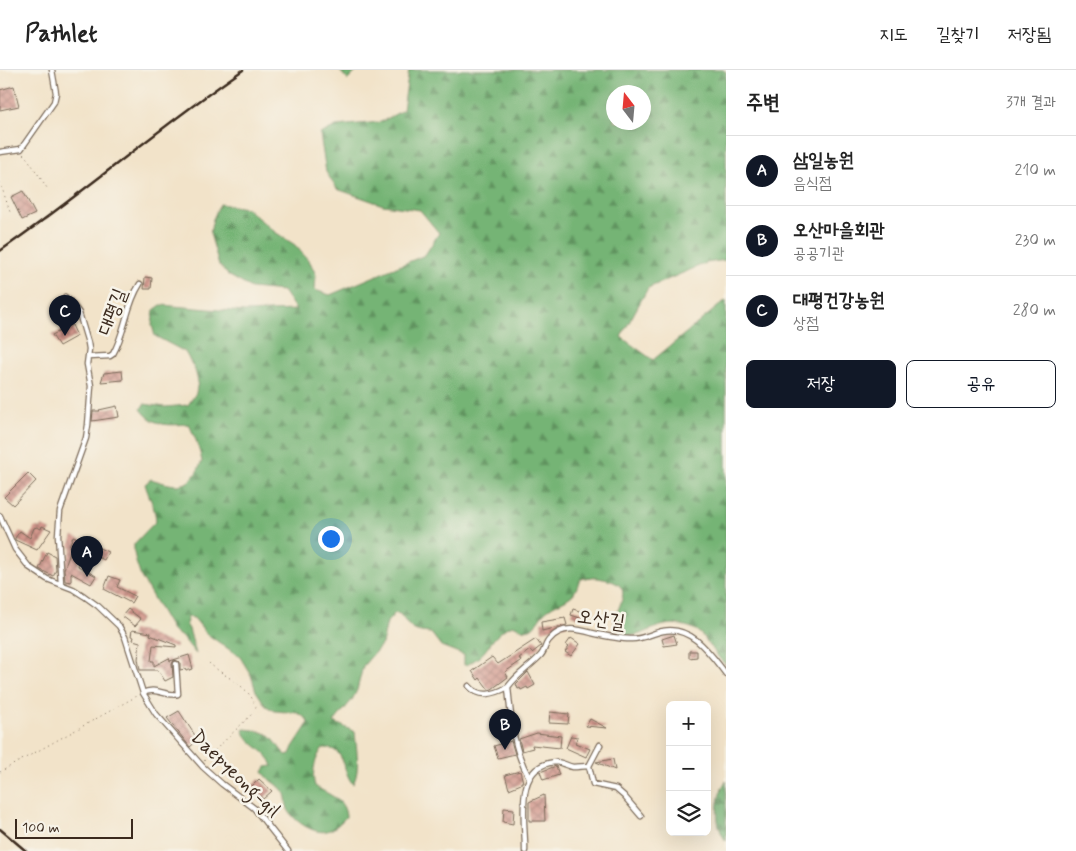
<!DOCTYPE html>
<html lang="ko">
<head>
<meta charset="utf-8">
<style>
	:root { --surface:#fff; --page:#f2f2f2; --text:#222; --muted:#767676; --line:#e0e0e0; --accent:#111827 }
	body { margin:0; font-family:Mynerve,"Poor Story",sans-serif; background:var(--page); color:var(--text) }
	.controls { position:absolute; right:15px; bottom:15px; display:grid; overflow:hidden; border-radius:8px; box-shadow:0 5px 20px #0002 }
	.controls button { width:45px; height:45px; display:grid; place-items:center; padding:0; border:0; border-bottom:1px solid var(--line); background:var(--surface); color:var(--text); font:25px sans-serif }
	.compass { position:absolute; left:606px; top:15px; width:45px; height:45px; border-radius:50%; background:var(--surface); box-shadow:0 5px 20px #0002; rotate:344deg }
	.scale { position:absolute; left:15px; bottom:12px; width:118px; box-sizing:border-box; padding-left:5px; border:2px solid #3b2a1e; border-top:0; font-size:14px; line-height:18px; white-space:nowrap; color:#3b2a1e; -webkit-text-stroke:4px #f7f3e8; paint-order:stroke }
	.you { position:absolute; left:330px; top:468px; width:18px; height:18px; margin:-12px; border:4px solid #fff; border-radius:50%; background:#1a73e8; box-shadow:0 0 0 8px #1a73e833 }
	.badge { display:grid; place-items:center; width:32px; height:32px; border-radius:50%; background:var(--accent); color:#fff; font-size:16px; font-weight:700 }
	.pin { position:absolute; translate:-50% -41px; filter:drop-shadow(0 1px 2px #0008) }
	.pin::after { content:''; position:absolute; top:26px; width:18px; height:15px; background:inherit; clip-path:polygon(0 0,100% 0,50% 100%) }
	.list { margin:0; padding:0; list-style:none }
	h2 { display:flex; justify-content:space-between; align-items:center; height:65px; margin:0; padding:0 20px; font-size:21px }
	h2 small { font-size:16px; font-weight:400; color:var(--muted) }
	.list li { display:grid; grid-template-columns:32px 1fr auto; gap:15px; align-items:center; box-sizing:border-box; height:70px; padding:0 20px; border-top:1px solid var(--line) }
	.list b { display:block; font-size:19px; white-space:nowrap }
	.list p { margin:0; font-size:16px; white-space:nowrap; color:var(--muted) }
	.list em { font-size:16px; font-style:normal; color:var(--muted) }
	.actions { display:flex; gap:10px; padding:15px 20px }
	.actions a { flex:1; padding:11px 0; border:1px solid var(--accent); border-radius:8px; text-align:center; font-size:18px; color:var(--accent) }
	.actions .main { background:var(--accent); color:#fff }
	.icon { flex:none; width:28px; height:28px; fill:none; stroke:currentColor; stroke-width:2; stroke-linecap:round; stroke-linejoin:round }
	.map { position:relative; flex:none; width:726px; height:781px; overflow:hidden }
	header { display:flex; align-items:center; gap:30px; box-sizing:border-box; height:70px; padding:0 25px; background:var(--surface); border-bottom:1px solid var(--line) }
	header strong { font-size:24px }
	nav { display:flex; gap:28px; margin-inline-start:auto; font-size:18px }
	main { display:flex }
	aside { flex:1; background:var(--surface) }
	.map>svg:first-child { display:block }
	.forest { fill:url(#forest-firs); stroke:#586f4a; fill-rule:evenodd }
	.building { fill:url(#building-cross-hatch) }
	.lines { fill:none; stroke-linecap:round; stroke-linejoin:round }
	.service-casing { stroke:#7b6b5a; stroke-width:7 }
	.path { stroke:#7b6b5a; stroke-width:1; stroke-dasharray:1 4; stroke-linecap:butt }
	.service { stroke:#fff; stroke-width:4.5 }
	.rail { stroke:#3b2a1e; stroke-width:2.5 }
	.labels { text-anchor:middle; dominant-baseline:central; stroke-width:5; stroke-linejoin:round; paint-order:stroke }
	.street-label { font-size:20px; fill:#3b2a1e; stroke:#f7f3e8 }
</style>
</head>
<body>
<header>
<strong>Pathlet</strong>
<nav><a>지도</a><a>길찾기</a><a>저장됨</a></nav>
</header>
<main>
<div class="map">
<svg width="726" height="781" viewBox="0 0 726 781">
	<defs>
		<pattern id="forest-firs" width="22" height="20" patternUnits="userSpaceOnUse" patternTransform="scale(1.25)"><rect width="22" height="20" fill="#74b475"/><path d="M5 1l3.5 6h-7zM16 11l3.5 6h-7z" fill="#60935f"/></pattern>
		<pattern id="building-cross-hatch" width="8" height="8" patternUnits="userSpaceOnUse" patternTransform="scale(1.25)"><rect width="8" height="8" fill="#d2978c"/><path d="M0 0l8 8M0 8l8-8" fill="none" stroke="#ac7b72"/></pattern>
	</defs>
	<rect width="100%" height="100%" fill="#f7f3e8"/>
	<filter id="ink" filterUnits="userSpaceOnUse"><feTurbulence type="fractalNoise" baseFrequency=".02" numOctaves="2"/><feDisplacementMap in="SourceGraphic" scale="10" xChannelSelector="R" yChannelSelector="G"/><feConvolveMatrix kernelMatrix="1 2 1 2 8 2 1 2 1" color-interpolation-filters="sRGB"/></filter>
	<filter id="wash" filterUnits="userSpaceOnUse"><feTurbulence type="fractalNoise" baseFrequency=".0096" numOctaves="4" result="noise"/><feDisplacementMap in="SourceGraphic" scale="20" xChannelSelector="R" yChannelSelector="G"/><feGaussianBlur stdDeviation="1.12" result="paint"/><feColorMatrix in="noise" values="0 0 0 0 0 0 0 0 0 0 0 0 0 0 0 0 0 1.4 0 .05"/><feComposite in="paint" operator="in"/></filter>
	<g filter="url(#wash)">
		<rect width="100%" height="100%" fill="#f2e3c9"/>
		<!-- forest -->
		<path class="forest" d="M339 0H358L348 10Z
			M409 0H723L726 2V190L706 193 648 218 621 267 653 290 726 230V595C715 586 705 563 692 558 683 555 673 553 665 555 648 558 630 576 615 556 613 538 638 518 608 510 599 508 589 506 581 509 577 514 576 523 571 526 564 532 554 534 547 540 534 550 537 568 513 555 499 559 492 572 484 582 480 587 473 591 467 595H464V585L441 576 431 563C412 562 411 559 400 544L395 543 387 552 382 574 363 596 357 620 352 630 334 652 355 662C356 677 361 700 353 714 341 701 347 677 323 678 315 687 311 704 315 716 328 725 345 728 346 747 341 752 335 759 327 761 315 765 293 751 288 739 286 735 287 729 285 724 280 714 269 711 263 702L266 697 273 696C268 680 249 676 243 660L245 659C252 660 264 661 270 666 276 671 279 679 286 685L290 684 293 677 308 654 307 649 298 643 275 641 266 636 256 621 251 605 240 587 207 564 194 548 188 547 186 554 189 559 196 584 183 568 172 560 141 507 136 492 134 482V474L156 451C155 436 149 428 145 414L151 409C179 418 190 420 202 391L198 375 189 354C169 355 155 358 141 339L144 334 165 337 188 335 196 323 198 311 195 300 185 282 155 266 152 255 154 240 161 235 244 242 296 240 283 221 251 218 228 205 219 195 210 163 213 149 220 134 246 138 275 162 295 175 310 192 316 205 315 220 330 225 425 185 439 163 420 140 383 135 337 119 326 102 320 64 336 56 381 52 403 40ZM644 22V52H614V22Z
			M726 711V771C714 756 715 727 726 711Z"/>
		<g id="blocks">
			<!-- building -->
			<path class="building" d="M14 16 19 36 0 40V20Z
				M23 121 35 144 22 150 11 127Z
				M145 207 152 208 151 219H144Z
				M72 255 77 266 59 276 52 265Z
				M122 301 123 310 101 312 104 303Z
				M117 336 119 347 92 351 93 341H100L99 340Z
				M28 403 36 411 13 435 4 427Z
				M42 456 51 460 37 480 15 470V468L20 461 30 468 34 458 37 457 41 459Z
				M73 466 108 482 104 490 98 487 96 490 83 483 78 496 96 506 91 514 71 503V512L65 511 64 499 72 478 69 477Z
				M47 482 55 486 56 500 53 506 39 499Z
				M109 506 120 510 117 517 135 526 131 533 104 519Z
				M128 539 141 549 135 556 122 546Z
				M573 539 586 543 583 549 571 545Z
				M565 548 567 555 542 561 541 552Z
				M132 560 151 563 150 565 176 575V577L153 575 151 591H154V596L169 588 170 591 189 585 193 599 186 601 185 599 180 600V592L174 590 172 594 173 607 165 611 158 600H140L138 589 140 572 133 570 134 567 131 566Z
				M674 565 677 574 664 576 662 569Z
				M571 568 580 574 571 586 565 582 569 577 566 575Z
				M536 569 541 576 532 583 530 580 519 588 521 591 505 602 508 607 492 619 489 620 480 608 478 610 472 601 492 587 498 594Z
				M689 581H697V587L689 588Z
				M528 602 535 615 528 619 527 617 521 620 520 618 518 619 516 614Z
				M179 641 198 670 190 677 167 648Z
				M550 642 569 644 568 654 549 653Z
				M590 649 607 658 586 656Z
				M537 663 561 666 560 678 532 675 533 678 522 681 519 669Z
				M571 666 578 667 575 673 590 679 586 687 566 678Z
				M511 671 515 684 498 688 494 676Z
				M613 689 615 700 596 692Z
				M556 696 559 705 543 710 540 702Z
				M520 701 523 712H521V714L509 719 505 705Z
				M259 709 272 721 263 729 251 717Z
				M544 725 545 751H529V732Z
				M504 738 514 739 513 754 503 752Z"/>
		</g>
	</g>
	<g filter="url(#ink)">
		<use href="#blocks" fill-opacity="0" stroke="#7b6b5a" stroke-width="1"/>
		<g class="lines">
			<defs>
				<path id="service" d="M0 82 21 79 54 32 56 23 52 0
					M88 287 110 286 113 284C126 261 126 235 140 214
					M0 446 15 479 29 497 47 509 73 519 84 526 98 536 119 556 125 567 143 623 156 644 203 697 222 714 254 738 288 781
					M61 514 58 465 60 441 86 368 88 355 91 316 87 294 89 279 88 273 79 243 70 231 65 227
					M469 616C480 629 495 624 508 617
					M143 623C155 616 166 627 178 624L176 594
					M589 696 600 675
					M529 707C513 680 511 648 508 617 517 604 530 597 541 585 545 581 545 573 550 569 562 555 578 559 592 563 601 565 621 569 630 569 642 570 652 563 663 561 692 555 711 585 726 604
					M525 781C526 753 512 696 555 692 562 692 567 696 573 697 578 697 584 696 589 696L593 714 616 719 624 726 641 746"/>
			</defs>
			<!-- service casing -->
			<use href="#service" class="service-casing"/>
			<!-- path -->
			<path class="path" d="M23 84 28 89 47 118
				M0 112 10 142
				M204 691 254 642 256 638C251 616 224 607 209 593
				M0 702 137 626"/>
			<!-- service -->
			<use href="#service" class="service"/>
			<!-- rail -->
			<path class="rail" d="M0 181C83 124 159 57 243 0
				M0 759 26 781"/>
		</g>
	</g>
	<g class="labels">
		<!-- street labels -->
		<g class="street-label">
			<text transform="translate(113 242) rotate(-69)">대평길</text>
			<text transform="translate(601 550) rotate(8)">오산길</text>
			<text transform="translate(235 704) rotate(44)">Daepyeong-gil</text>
		</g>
	</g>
</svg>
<div class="controls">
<button>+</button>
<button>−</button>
<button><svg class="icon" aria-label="layers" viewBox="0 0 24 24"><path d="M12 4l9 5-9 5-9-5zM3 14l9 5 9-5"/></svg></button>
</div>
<svg class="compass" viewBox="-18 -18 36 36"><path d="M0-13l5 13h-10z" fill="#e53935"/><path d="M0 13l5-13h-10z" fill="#767676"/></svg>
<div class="scale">100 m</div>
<div class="you"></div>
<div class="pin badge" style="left:87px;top:507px">A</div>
<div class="pin badge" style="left:505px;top:680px">B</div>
<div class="pin badge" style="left:65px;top:266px">C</div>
</div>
<aside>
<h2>주변<small>3개 결과</small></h2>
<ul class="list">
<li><span class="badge">A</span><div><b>삼일농원</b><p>음식점</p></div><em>210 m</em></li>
<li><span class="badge">B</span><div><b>오산마을회관</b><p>공공기관</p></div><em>230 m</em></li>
<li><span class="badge">C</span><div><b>대평건강농원</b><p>상점</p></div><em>280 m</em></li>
</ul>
<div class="actions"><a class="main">저장</a><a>공유</a></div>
</aside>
</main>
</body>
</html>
